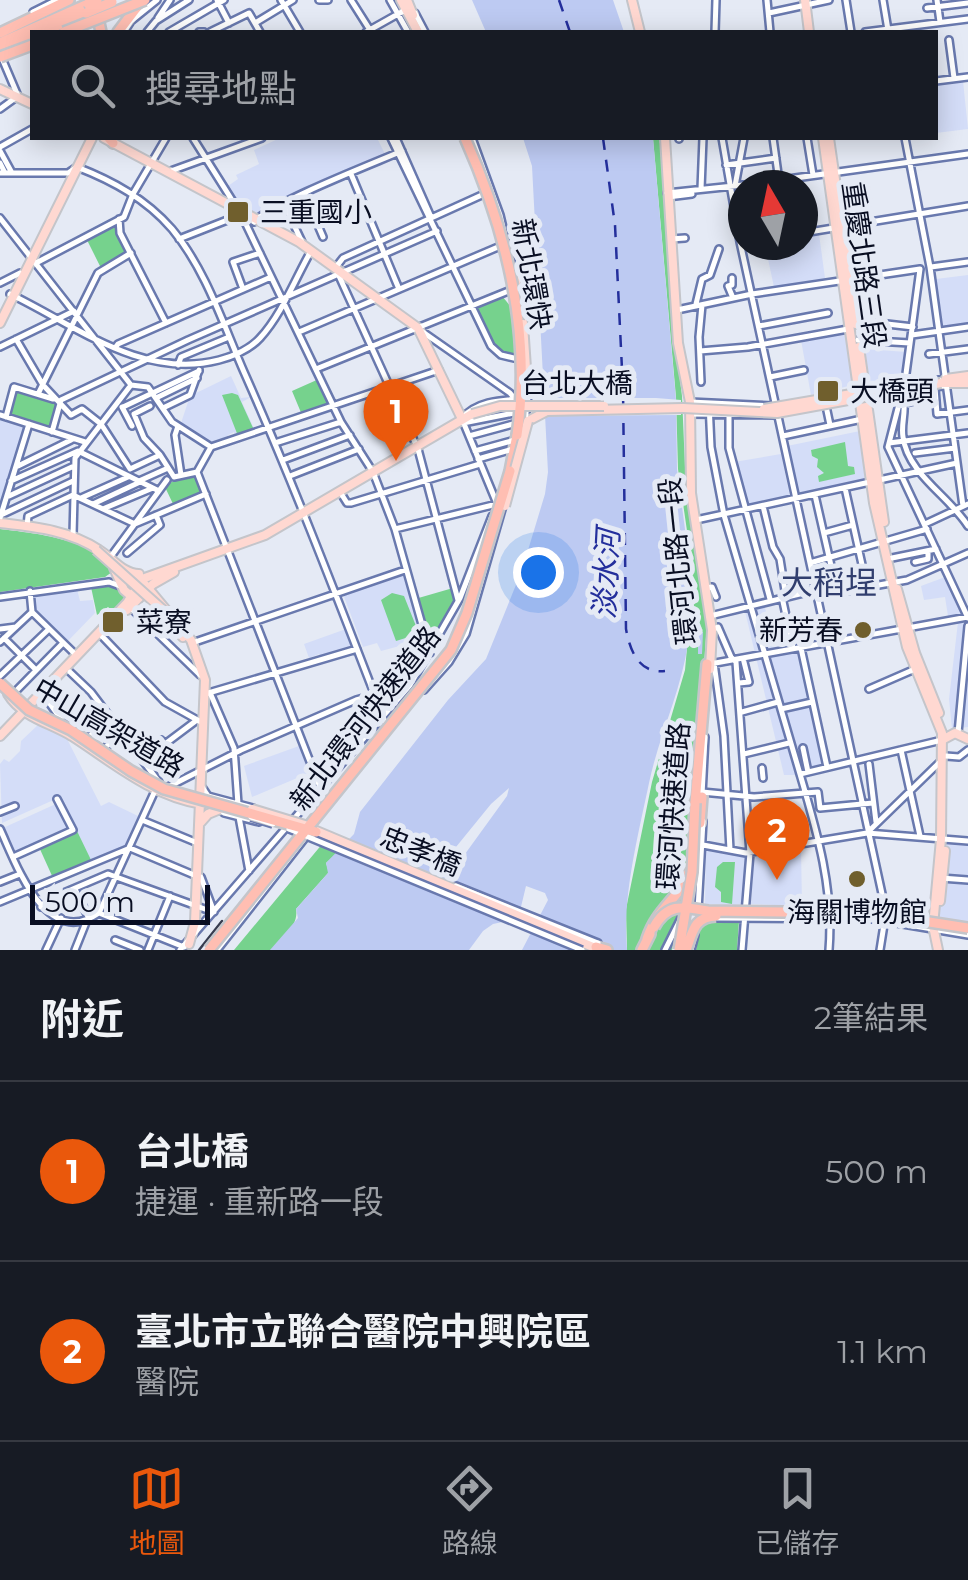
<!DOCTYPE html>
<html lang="zh-TW">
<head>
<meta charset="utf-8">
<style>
	:root { --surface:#171b24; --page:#20242c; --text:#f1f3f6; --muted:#9ea1a6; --line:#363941; --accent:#ea580c }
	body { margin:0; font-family:Montserrat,"Noto Sans TC",sans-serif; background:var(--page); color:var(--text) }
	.compass { position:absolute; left:728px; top:170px; width:90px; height:90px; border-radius:50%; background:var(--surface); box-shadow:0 5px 25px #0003; rotate:351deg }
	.scale { position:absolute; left:30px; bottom:25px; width:180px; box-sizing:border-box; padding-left:10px; border:5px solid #090e22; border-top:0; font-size:28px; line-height:35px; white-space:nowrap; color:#090e22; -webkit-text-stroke:8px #e5eaf5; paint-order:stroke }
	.you { position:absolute; left:538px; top:572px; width:35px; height:35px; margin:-25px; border:8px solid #fff; border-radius:50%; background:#1a73e8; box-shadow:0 0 0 15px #1a73e833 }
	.badge { display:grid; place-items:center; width:65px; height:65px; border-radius:50%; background:var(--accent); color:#fff; font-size:32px; font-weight:700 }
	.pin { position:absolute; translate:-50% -82px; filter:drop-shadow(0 2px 5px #0008) }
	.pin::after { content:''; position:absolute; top:52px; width:35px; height:30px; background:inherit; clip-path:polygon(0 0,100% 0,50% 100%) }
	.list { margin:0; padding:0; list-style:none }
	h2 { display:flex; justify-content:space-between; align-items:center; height:130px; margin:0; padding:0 40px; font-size:42px }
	h2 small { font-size:32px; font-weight:400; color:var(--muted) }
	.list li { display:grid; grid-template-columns:65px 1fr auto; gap:30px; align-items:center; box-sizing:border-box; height:180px; padding:0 40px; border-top:2px solid var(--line) }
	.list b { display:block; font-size:38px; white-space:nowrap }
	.list p { margin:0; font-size:32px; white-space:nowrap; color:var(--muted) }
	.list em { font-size:32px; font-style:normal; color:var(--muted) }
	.icon { flex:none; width:55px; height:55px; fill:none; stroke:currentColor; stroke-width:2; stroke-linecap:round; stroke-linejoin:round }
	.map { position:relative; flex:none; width:968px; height:950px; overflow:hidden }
	.search { position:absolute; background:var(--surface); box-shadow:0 5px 25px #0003; left:30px; right:30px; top:30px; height:110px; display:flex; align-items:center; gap:25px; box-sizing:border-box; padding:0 35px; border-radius:0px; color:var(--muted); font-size:38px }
	.sheet { height:490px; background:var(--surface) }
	nav { display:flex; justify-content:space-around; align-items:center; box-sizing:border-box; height:140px; border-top:2px solid var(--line); background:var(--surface); font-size:28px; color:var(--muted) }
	nav a { display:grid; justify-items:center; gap:5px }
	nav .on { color:var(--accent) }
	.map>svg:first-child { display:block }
	.built { fill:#d4ddf8 }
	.green { fill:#76d28d }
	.water { fill:#bdcaf2; fill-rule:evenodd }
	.pier { fill:#e5eaf5 }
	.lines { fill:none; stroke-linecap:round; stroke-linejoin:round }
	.ferry { stroke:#242f9c; stroke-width:2.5; stroke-dasharray:12 10; stroke-linecap:butt }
	.minor-casing { stroke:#6979ae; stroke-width:10 }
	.major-casing { stroke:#c4c5ca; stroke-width:12 }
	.highway-casing { stroke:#c4c5ca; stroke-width:14 }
	.minor { stroke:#fff; stroke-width:5 }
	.major { stroke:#ffd8d1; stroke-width:8 }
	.highway { stroke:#ffbeb2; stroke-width:9 }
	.rail { stroke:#373c4f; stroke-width:2.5 }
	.minor-bridge-casing { stroke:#6979ae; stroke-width:10; stroke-linecap:butt }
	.major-bridge-casing { stroke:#c4c5ca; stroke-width:12; stroke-linecap:butt }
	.highway-bridge-casing { stroke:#c4c5ca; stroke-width:14; stroke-linecap:butt }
	.minor-bridge { stroke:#fff; stroke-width:5 }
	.major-bridge { stroke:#ffd8d1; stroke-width:8 }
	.highway-bridge { stroke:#ffbeb2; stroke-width:9 }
	.poi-dot { fill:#705f2d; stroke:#e5eaf5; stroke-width:4 }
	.labels { text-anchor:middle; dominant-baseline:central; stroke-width:10; stroke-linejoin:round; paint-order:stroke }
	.poi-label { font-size:28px; fill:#090e22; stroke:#e5eaf5; text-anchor:start }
	.street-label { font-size:28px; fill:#090e22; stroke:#e5eaf5 }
	.water-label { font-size:30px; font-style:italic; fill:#242f9c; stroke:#e5eaf5 }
	.quarter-label { font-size:32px; fill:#313e6e; stroke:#e5eaf5 }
</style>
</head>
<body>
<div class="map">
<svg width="968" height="950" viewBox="0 0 968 950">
	<rect width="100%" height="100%" fill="#e5eaf5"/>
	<!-- built -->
	<path class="built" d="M963 81 968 129 936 133V85Z
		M280 138H377L386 156 254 214 241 207 228 186 238 179 236 175 259 164 254 150Z
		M819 234 825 278 774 287 765 245H803V236Z
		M968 275V323L943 327 936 279Z
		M831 333H846L853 385 811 395 801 340Z
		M865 349 907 352 903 381 868 384Z
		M231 376 241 398 251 397 242 402 255 431 236 437 234 432 228 435 229 439 214 444 181 423 190 396Z
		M0 419 25 427 0 507Z
		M860 431 867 478 798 493 787 446Z
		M781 454 790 496 746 506 734 462Z
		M403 574 422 640 381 651 377 643 363 647 343 594Z
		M948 576 963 611 961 614 948 616 945 597 924 600 921 586Z
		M77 589 80 601 93 600 95 613 66 643 34 612 33 595Z
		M763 602 779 652 799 649 825 764 796 775H784L744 607Z
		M968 620 965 680 968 681V727L952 729 949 699 958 622Z
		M346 629 353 649 321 659 319 654 309 658 304 644Z
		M40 723 64 733 101 806 109 802 138 816 124 848 92 862 58 798 2 823 0 764 4 759 9 762 20 751 21 741Z
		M299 746 309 773 252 797 244 766Z
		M58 803 69 830 16 854 3 828Z
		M937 840 968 842V922L928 917Z
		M706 848 746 857 741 905 705 904Z
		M801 848 802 906 751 904 754 855Z"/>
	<!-- green -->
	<path class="green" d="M653 138H659L662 155 671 310 682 396 686 491 707 623 690 857 672 950H627L626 909 652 782 685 670 691 604 692 565 678 469 676 397Z
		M119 220 129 253 101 268 86 238Z
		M502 296 511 307 516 357C490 353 484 328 474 307Z
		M319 379 331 404 302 415 292 391Z
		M15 389 51 399 59 406 51 429 8 416Z
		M232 393 238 395 254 430 238 436 222 395Z
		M845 442 848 466 854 467 855 474 819 482 818 476 824 473 817 467 818 459 812 456 811 450Z
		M193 474 204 493 174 506 164 485Z
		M0 529C32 533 98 539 112 572L105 577 0 592Z
		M109 584 122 591 126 603 115 613 108 607 97 615 91 587Z
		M453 588 456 599 430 646 415 599Z
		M392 593 404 596 416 626 412 636 396 641 381 600Z
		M77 831 92 862 53 878 39 847Z
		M323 843 339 851 326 863 329 872 296 909C299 926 282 938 272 950H234Z
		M723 862H735L732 904 721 902V892L715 887 717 867Z
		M739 921 737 950H696L701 922Z"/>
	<!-- water -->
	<path class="water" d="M472 0H613L624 32H486Z
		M523 138H653L676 400 677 469 690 567 689 630 703 632 702 654H698V643H688C681 692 659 735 649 783 638 836 622 897 627 950H522L548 900 545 893 526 886 520 911 507 921 493 924 483 931 469 950H270L298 918 296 909 328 873 326 863 354 834 360 812 448 700 486 659 522 570 545 494 548 472 532 166ZM509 788 507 796 465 854 460 855 456 847 491 804Z"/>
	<!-- pier -->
	<path class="pier" d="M656 398 681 400V415L540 416 539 399 545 398Z"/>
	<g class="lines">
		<!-- ferry -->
		<path class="ferry" d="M559 0 570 32
			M603 138 615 225 623 390 626 629C630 651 639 674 665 671"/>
		<defs>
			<path id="minor" d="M217 0 229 23
				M281 0 300 32
				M319 0H328
				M351 0 370 30
				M390 0 408 32
				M767 0 770 32
				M846 0 851 32
				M883 0 888 30
				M937 0 940 22
				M927 8 968 3
				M33 12 57 0
				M415 13 425 32
				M769 13 829 0
				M158 18 170 0
				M255 23 293 0
				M124 32 131 21 157 0
				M147 32 156 21 189 0
				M169 32 224 0
				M199 32H204
				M210 32 249 13 260 32
				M366 32 407 9
				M715 32 716 0
				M865 32 968 19
				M949 40 954 78
				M936 81 968 77
				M0 109 18 96 1 56
				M193 138 242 216 341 422 373 472 395 529 430 653
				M391 138 491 346 501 355 518 359
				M396 138 431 217
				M472 138 500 215 515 278
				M679 138V139
				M722 138 740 242 886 912 880 950
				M773 138 779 181
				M807 138 813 175
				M905 138 930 267 963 506
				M0 147 32 129
				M0 151 12 173
				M0 163 5 173
				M726 165 776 158
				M168 172 262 138
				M0 173H68L77 167C113 181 146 199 172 229 206 270 223 324 244 372 296 489 341 608 387 727
				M351 174 399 289
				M745 185 968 154
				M735 186 744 138
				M701 189 703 138
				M667 193 743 185
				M305 195 323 237
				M668 197 692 194
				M284 204 302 242
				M0 218 131 385 148 387 172 422 211 447
				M119 219 120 233 166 323
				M254 222C271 203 372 164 402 151
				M803 233 968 206
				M179 239 240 215
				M671 239 685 238
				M36 263 124 217 133 194 166 138
				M336 267 343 258 484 194
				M931 267 968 262
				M920 269 905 381 888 447 968 618
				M339 276 418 449 458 600
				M732 278V285L728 286 733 298
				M0 283 20 273
				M243 289 233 262 260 253
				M10 294C75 325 142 380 219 360 234 356 249 350 260 338 282 314 295 279 311 251
				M696 304 702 279 710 275 719 249
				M677 310 752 294 920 269
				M856 324 870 322 913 327
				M759 326 828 313
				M420 330 510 393 515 399V413
				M299 332 505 244
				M912 335 968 327
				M16 339 43 385 71 415 82 409 101 424 130 469 160 455 174 477 197 472 323 795 329 800
				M858 340 910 343
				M0 347 74 311
				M115 348 118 344 271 277
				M700 351 748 347 848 329
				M929 354 968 349
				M178 365 181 357 229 337
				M316 369 511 290
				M770 377 804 370
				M701 382 699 337 702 305
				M935 388 937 414 968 410
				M866 389 939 380
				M925 389 947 385
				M38 394 98 273 131 253
				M156 398 197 378
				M690 402 772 406
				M709 403 711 447 724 515 800 774
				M902 404 935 396
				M904 405C905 415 901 426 903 437 908 474 949 496 968 526
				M150 406 134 414 144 438 160 455
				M826 406 830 425
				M122 407 132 426
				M123 407 199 371
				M163 408 190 395 199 370
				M690 414 776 415
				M0 415 85 442
				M729 415V448L770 599
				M6 417 14 387 53 399
				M463 423 514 413
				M525 423 528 394
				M178 426 175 435 181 475
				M52 432 61 400 188 340 437 231
				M469 436 517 423
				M783 436 862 419
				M275 443 341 422
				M889 443 968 433
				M475 451 515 440
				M915 453 955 448
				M478 459 513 449
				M283 460 350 435
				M18 466 71 440
				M197 472 211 447 439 370
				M290 476 359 449
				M11 481 78 451 157 490
				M139 481 168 468
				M845 488 867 587
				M342 495 347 503H351L480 464
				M815 495 837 592
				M9 496 74 466
				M81 498 128 477
				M93 504 140 482
				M498 506 462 419C474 402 500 400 520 399
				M763 506 773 547 780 559 786 597
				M105 508 153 488
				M1 515 73 481
				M0 518 29 424
				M696 520 957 463
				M925 524 968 504
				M27 526 28 516 73 495 135 524 206 494
				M395 529 497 504
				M824 533 853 525
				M73 535 75 458 131 385
				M127 553 160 525 156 515
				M892 558 936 549
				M109 559 167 480
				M915 562 928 559V551
				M810 563 927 529
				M706 588 712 587 716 597
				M30 591 32 612
				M817 596 907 580 968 553
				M0 597 109 582 123 587
				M782 597 793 648
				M131 608 200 675
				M32 612 77 656
				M710 616 816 590
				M0 629 16 627
				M712 630 718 627 731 657 736 662 750 853 742 950
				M99 633 165 702 201 722
				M4 638 36 670
				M0 642 32 612
				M192 643 405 570
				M801 648 827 767
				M714 663 724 736 730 850
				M710 664 968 617
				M0 676 49 629
				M739 683 749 682 743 658
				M869 689 915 669
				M424 690 449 662 466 634 503 506
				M13 694 63 643
				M205 694 357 649
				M211 695 234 748 238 804
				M45 697 66 726
				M781 709 812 702
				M742 712 778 702
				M958 733 968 626
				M87 739 110 716
				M161 740 165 744 197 720
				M803 748 808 772
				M901 750 920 836
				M102 751 121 732
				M744 754 789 743
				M946 756 959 757 968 750
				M869 764 876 822
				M762 768 763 778
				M202 787 208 796 253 808
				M166 788 241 750 356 700 410 685
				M702 792 754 797 818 792 820 808 873 803
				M702 795 705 737
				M220 809 224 813 259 822
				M0 812 15 806
				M239 817 249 871
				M142 820 195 842
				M0 829C16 863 45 950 99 913L159 782 91 692 70 672
				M869 831 942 760
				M703 845 746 853 867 833 968 841
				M13 857 73 830 57 799
				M201 877 214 912
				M941 878 968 880
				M0 882 20 874
				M456 886 598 943
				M75 889 89 919
				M0 902 130 848 194 875
				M41 907 47 900 108 874 213 912
				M698 910 703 821
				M99 913 184 947
				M717 918 873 919 968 935
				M115 940 140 950
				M46 950 61 918
				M75 950 87 920
				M148 950 170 896
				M180 950 410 685 460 598 492 516
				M217 950 305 838
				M665 950 682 916
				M691 950 695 935
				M829 950C834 889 817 832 800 774L942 740"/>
			<path id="major" d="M401 0 418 32
				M407 0 413 15
				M632 0 640 32
				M805 0 809 32
				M0 89 32 104
				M104 138 299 242 418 328 462 419
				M665 138 678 343 690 402 691 493 712 630 710 669
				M823 138 874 503 907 647 942 733 941 839 933 926 938 950
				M829 138 856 324
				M515 276 523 324
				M0 323 92 138
				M859 347 884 522
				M943 383 946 379 968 376
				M943 383H968
				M528 421 547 411 683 408
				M0 523C35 527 69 530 99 550 112 558 123 574 139 574
				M114 568 124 590 131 596
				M137 575 191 640 205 680 195 922 189 944
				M897 589 915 653 939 713
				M155 606 183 637
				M127 610 153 584 174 572
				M8 694C23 718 49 722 72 736 114 763 150 795 202 804
				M0 736 127 603 142 579 265 535 472 414
				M942 740 955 733 968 739
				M200 823 208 814 220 809
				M314 830 600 950
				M940 901 945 851"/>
			<path id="highway" d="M97 13 101 32
				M43 32 86 13
				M118 32 140 3
				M0 33 69 0
				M0 43 88 4
				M0 50 32 37
				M109 138 113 143
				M510 471 517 435
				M695 803 707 664
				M700 823 702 797
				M647 939C657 908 680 898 689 872
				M596 947 607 950
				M642 950 650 934"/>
		</defs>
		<!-- minor casing -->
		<use href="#minor" class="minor-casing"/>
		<!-- major casing -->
		<use href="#major" class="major-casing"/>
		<!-- highway casing -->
		<use href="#highway" class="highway-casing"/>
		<!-- minor -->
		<use href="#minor" class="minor"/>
		<!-- major -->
		<use href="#major" class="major"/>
		<!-- highway -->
		<use href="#highway" class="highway"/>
		<!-- rail -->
		<path class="rail" d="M199 950 222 921"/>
		<defs>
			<path id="minor-bridge" d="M251 817 273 824
				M289 829 582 950"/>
			<path id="major-bridge" d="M523 324 527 383 531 395
				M683 408 777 413 941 383
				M764 409 869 391
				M472 414 500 406H604
				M505 506 528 421
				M96 550 163 610
				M252 809 305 825"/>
			<path id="highway-bridge" d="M88 4 97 0
				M86 13 112 2
				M64 32 145 0
				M0 57 32 45
				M465 138C506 230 532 333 517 435
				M0 683 29 710 71 730 131 771 164 789 316 832
				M654 927C668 902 684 907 708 911L871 913 968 928
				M209 950 451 650 467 613 510 471
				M679 950 692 872 695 803
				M686 950C693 931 694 917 716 916"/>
		</defs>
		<!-- minor-bridge casing -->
		<use href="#minor-bridge" class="minor-bridge-casing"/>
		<!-- major-bridge casing -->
		<use href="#major-bridge" class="major-bridge-casing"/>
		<!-- highway-bridge casing -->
		<use href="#highway-bridge" class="highway-bridge-casing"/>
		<!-- minor-bridge -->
		<use href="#minor-bridge" class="minor-bridge"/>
		<!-- major-bridge -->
		<use href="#major-bridge" class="major-bridge"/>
		<!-- highway-bridge -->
		<use href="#highway-bridge" class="highway-bridge"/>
	</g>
	<!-- markers -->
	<g class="poi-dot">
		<rect x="226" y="200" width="24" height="24" rx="5"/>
		<rect x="816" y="379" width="24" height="24" rx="5"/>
		<rect x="101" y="610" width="24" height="24" rx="5"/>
		<circle cx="863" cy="630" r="10"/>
		<circle cx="857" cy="879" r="10"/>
	</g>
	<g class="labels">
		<!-- poi labels -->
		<g class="poi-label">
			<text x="260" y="212">三重國小</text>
			<text x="850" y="391">大橋頭</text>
			<text x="136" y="622">菜寮</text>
			<text x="843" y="630" text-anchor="end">新芳春</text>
			<text x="857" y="912" text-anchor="middle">海關博物館</text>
		</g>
		<!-- street labels -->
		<g class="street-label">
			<text transform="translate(864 265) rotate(82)">重慶北路三段</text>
			<text transform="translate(532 274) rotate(80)">新北環快</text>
			<text x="577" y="383">台北大橋</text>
			<text transform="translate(678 561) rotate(-96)">環河北路一段</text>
			<text transform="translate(365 718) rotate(-52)">新北環河快速道路</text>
			<text transform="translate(109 727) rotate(30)">中山高架道路</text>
			<text transform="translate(673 806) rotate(-86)">環河快速道路</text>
			<text transform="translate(421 851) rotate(22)">忠孝橋</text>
		</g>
		<!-- water labels -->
		<g class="water-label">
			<text transform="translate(606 574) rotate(-87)">淡水河</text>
		</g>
		<!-- quarter labels -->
		<g class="quarter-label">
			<text x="829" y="582">大稻埕</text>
		</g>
	</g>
</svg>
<svg class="compass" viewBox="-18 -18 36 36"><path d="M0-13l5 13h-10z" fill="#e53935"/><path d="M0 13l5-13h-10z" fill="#9ea1a6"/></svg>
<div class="scale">500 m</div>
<div class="you"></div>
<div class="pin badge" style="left:396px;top:461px">1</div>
<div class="pin badge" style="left:777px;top:880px">2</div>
<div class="search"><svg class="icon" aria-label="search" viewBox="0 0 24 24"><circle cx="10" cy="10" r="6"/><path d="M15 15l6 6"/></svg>搜尋地點</div>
</div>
<section class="sheet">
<h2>附近<small>2筆結果</small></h2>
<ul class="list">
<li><span class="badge">1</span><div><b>台北橋</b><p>捷運 · 重新路一段</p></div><em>500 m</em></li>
<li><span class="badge">2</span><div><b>臺北市立聯合醫院中興院區</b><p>醫院</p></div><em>1.1 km</em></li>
</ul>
</section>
<nav>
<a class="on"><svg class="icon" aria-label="map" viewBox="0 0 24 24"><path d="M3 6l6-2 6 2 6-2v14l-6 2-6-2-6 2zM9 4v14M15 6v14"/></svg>地圖</a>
<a><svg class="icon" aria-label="directions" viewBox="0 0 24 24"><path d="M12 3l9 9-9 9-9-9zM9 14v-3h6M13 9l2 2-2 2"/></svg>路線</a>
<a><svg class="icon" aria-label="saved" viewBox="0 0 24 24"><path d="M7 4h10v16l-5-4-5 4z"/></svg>已儲存</a>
</nav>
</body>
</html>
